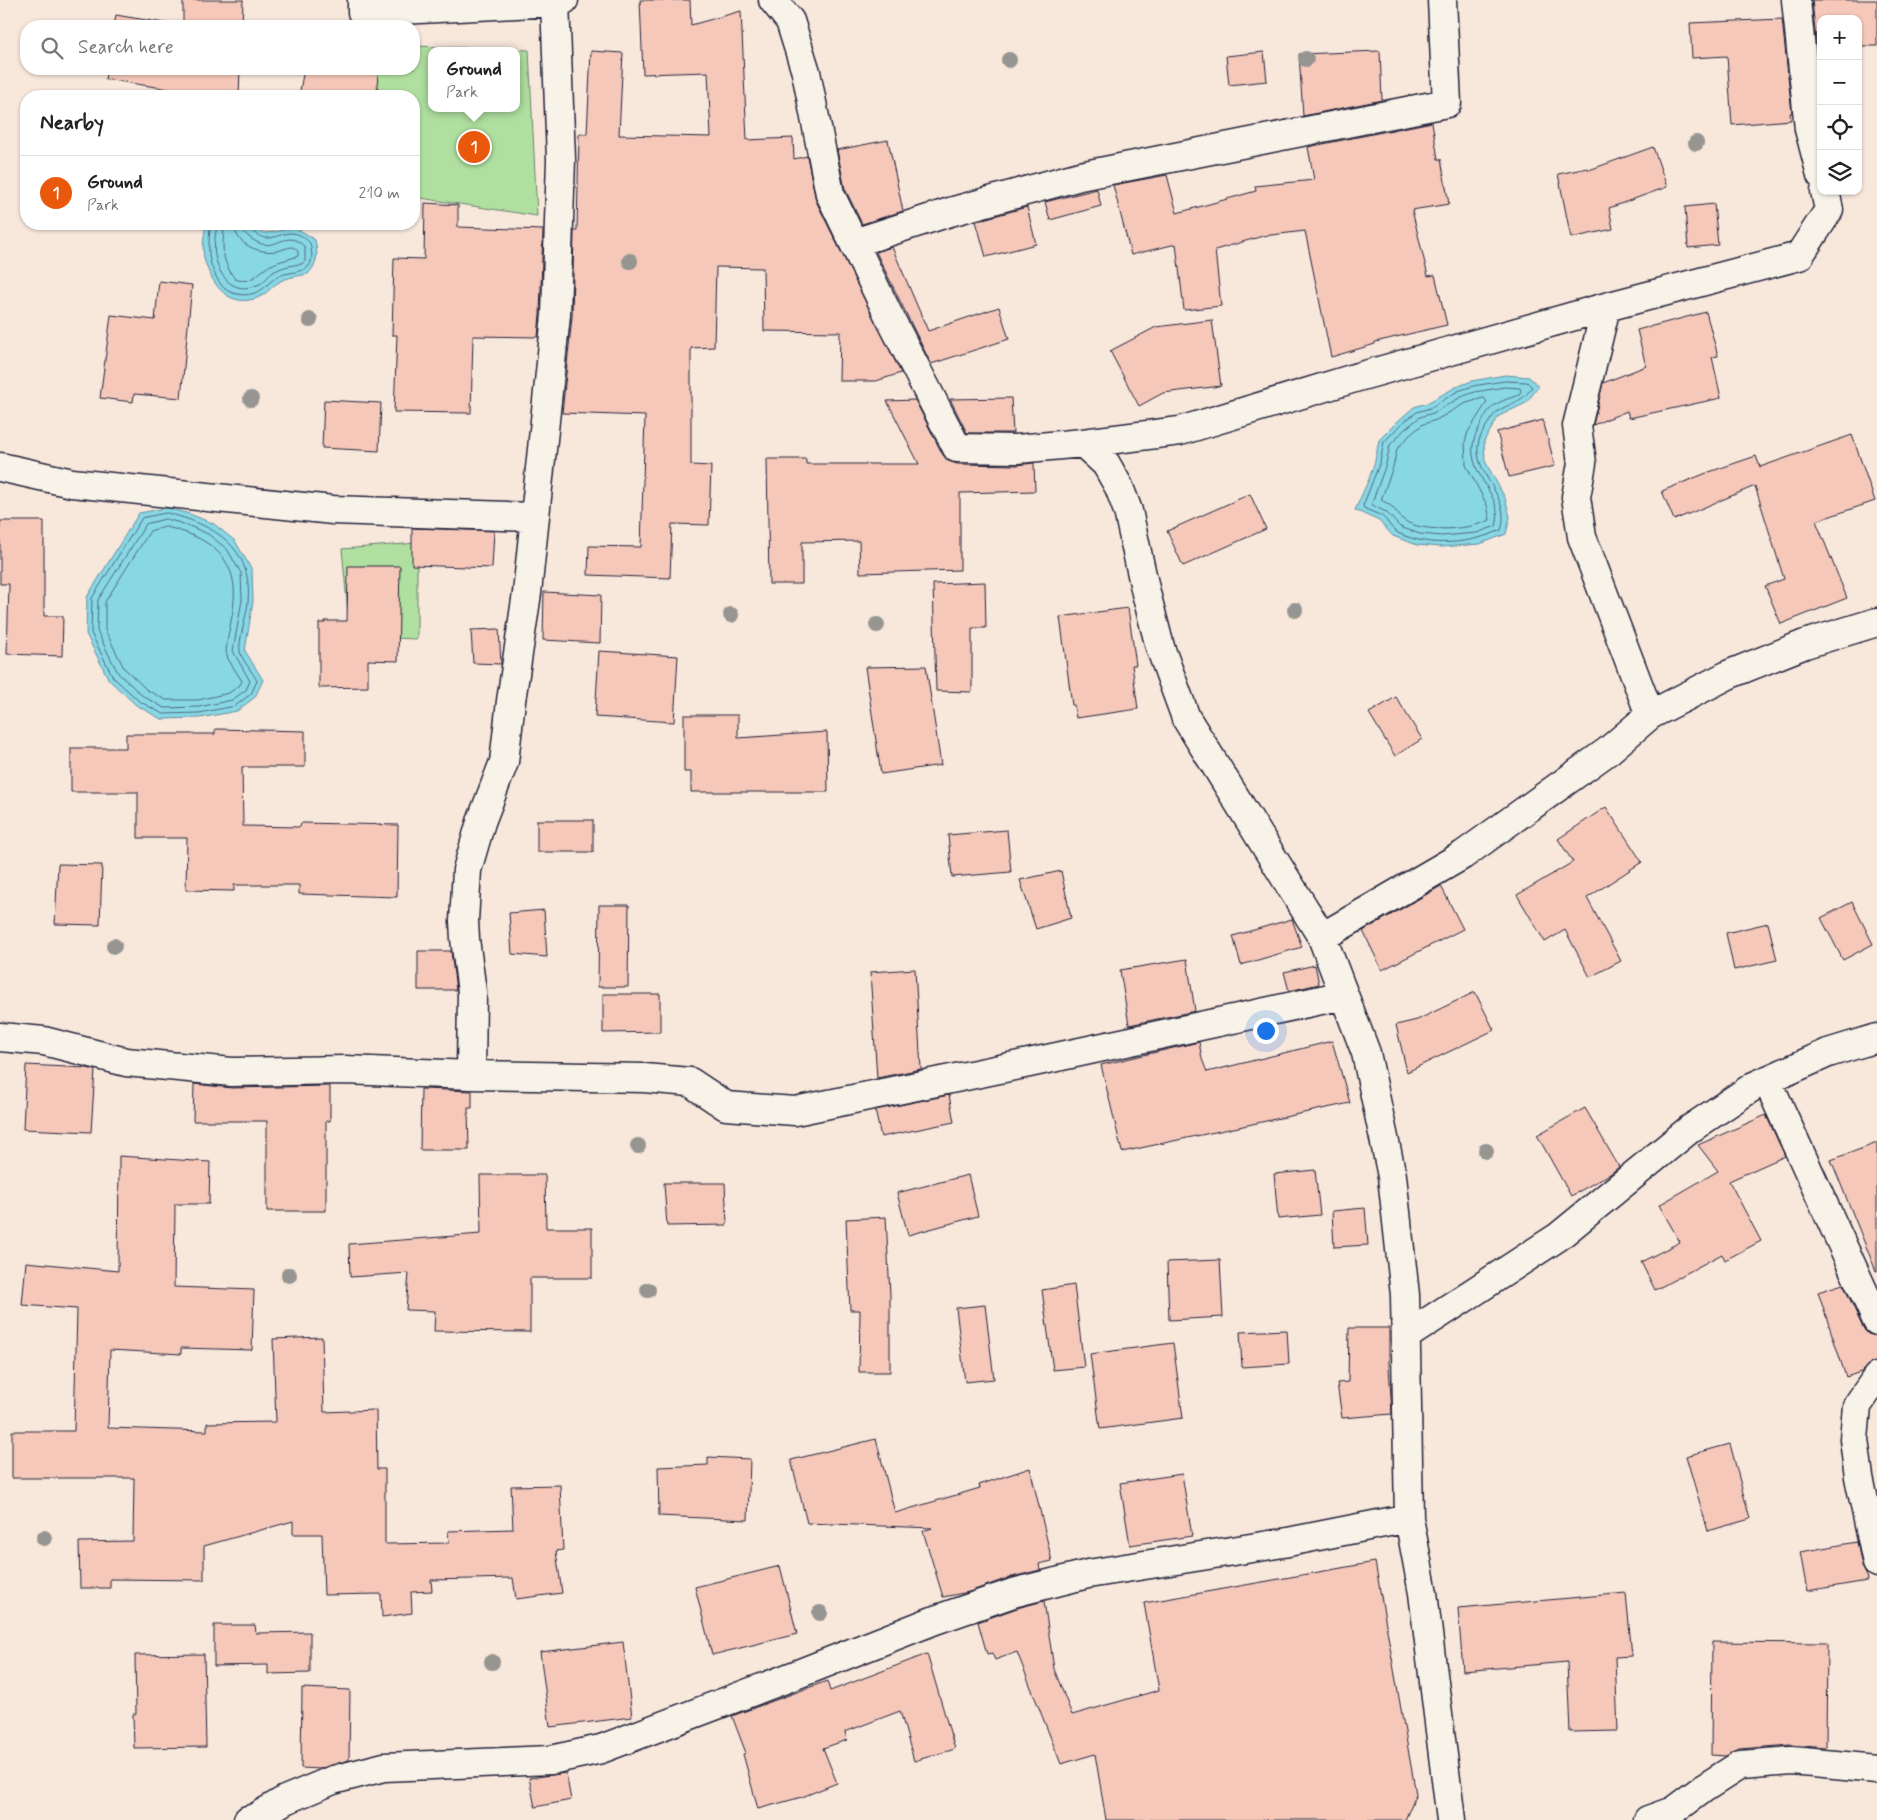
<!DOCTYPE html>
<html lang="en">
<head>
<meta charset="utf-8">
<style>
	:root { --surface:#fff; --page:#f2f2f2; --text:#222; --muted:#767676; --line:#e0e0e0; --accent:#ea580c }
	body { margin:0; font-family:Mynerve,sans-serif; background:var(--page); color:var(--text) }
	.controls { position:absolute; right:15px; top:15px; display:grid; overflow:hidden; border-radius:10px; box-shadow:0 1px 4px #0004 }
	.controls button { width:45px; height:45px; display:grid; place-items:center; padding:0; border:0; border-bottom:1px solid var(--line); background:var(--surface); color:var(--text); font:25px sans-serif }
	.you { position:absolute; left:1265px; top:1030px; width:18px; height:18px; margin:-12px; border:4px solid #fff; border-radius:50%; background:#1a73e8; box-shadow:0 0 0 8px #1a73e833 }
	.badge { display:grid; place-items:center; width:32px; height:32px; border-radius:50%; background:var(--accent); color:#fff; font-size:16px; font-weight:700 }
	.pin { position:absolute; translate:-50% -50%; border:2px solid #fff; box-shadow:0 1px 5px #0006 }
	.popup { position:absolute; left:428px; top:47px; width:92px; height:65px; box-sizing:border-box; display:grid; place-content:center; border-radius:10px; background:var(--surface); filter:drop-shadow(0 1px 4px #0005); font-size:16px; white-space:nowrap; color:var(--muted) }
	.popup b { font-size:19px; color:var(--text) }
	.popup::after { content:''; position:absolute; left:50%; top:100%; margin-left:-10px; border:10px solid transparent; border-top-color:var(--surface) }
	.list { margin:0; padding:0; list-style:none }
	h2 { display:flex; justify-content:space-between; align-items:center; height:65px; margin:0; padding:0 20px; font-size:21px }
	h2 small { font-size:16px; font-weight:400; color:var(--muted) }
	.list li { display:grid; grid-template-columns:32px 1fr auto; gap:15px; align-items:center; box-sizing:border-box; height:75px; padding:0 20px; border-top:1px solid var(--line) }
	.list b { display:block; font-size:19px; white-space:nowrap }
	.list p { margin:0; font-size:16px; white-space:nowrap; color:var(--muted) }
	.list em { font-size:16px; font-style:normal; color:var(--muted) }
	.icon { flex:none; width:28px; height:28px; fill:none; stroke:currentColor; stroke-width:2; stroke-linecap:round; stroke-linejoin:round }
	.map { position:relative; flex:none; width:1877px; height:1820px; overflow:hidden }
	.search { position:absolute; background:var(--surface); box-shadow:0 1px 4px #0004; left:20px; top:20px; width:400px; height:55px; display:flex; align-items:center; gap:12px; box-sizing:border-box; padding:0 18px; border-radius:20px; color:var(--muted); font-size:19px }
	.panel { position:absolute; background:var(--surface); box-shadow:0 1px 4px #0004; left:20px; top:90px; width:400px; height:140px; border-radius:20px }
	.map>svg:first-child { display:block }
	.green { fill:#b0e0a0; stroke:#69816e; fill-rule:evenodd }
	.water { fill:#88d7e5; stroke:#5f8fa1 }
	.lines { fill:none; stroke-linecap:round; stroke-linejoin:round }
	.shore { stroke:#4b6a7f; stroke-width:1 }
	.building { fill:#f5c8ba; stroke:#22223b }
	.street-casing { stroke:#22223b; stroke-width:31 }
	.street { stroke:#f7f3e8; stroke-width:28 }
	.tree { fill:#969591 }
</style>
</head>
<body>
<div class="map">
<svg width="1877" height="1820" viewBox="0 0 1877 1820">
	<rect width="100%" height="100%" fill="#f8e7db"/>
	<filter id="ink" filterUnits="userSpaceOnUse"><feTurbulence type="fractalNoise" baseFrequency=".02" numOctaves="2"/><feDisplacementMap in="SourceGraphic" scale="10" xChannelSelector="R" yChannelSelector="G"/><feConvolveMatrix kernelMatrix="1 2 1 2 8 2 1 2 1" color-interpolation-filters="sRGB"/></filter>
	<g filter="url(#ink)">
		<!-- green -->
		<path class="green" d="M414 46 529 50 537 216 414 197V96H350L357 69H414ZM432 51H516V108H432Z
			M417 543V639L350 636 342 549Z"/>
		<!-- water -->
		<path class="water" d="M206 224H251L263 233C291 232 288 220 315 240 318 254 318 263 308 274 299 276 287 277 279 282 268 289 267 295 254 299 226 307 210 281 204 258 202 247 204 235 206 224Z
			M1505 375 1529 377 1539 386 1526 403 1499 416 1484 441 1485 461 1505 498 1510 517 1506 534 1480 544 1442 547 1417 545 1393 536 1379 521 1355 510 1369 479 1375 461 1379 440 1398 421 1414 407 1427 403 1456 387 1472 381Z
			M167 508 190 514 214 524 235 541 252 570 253 601 245 651 263 680 255 697 237 711 200 718 161 719 136 705 109 680 86 634 87 597 139 513Z"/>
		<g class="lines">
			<!-- shore -->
			<path class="shore" d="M210 224C210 234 208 244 209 255 210 265 217 282 225 289 231 294 244 296 251 294 263 292 267 283 277 277 285 272 303 273 309 266 313 260 312 251 310 243 307 240 302 235 297 234 281 229 271 246 255 233 250 230 249 229 248 224
				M217 224C216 234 213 244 215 255 219 277 233 295 257 285 264 283 267 277 272 273 280 267 292 265 302 264L305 261V247C302 245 299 241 295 240 279 235 272 255 249 237 244 233 242 230 242 224
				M224 224C223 247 220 259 235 279 253 285 257 272 271 265 279 261 290 259 298 256V251L293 247C287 247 283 250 277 251 259 254 235 245 234 224
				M1505 381 1527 382 1532 387C1522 403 1512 402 1498 411 1493 414 1481 434 1479 440 1470 473 1513 496 1501 530 1470 544 1429 548 1398 533 1391 529 1388 521 1382 516 1376 513 1369 511 1364 508L1363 506 1380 462 1384 442 1401 424 1417 412 1430 408 1458 391 1473 386Z
				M1505 387 1520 388 1521 391 1519 395C1510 398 1497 402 1491 408 1486 413 1482 422 1479 428 1455 469 1507 493 1496 526L1477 533 1442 536 1420 534 1400 527 1386 512 1372 505V503L1386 464 1390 445 1405 429 1420 417 1433 413 1461 397 1475 392Z
				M1484 398 1487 402 1468 432 1465 442 1466 465 1487 505 1490 520C1470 530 1424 533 1405 521 1399 517 1396 510 1391 506 1388 503 1384 502 1381 500L1393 467 1397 449 1410 435 1423 424 1436 420 1464 404Z
				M167 513C214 525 253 546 248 602 247 614 238 642 240 651 241 659 253 672 257 681L251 694 235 706 199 713 163 714 139 701 113 677 91 633 92 598 142 518Z
				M166 519 187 525 208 534 227 549 241 573 242 600 233 651 250 681 246 690 232 700 199 707 164 708 143 696 118 673 97 631 98 600 146 524Z
				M166 527C206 536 238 556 234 601 233 618 227 635 226 651L228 659 242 681 240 685 229 693 198 700H166L147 690 124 668 105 630V602L150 531Z"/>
		</g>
		<!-- building -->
		<path class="building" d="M183 0H243L242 26H183Z
			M640 0H690L691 25 741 11 747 140 793 138 794 159 807 156 816 201 901 373 876 381H839L840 332 764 331 763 268 716 267 714 347 691 348V465L711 466 709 525 672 524 670 578 588 575 589 546 641 547 645 416 562 413 572 317 574 231H577L579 134H587L591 51 623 53 619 135 711 137 708 72 643 74Z
			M1812 0H1877V46H1858V19H1821V90Z
			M116 15 182 26H114Z
			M1782 19 1792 113H1790L1791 120 1732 125 1727 56 1692 58 1690 23Z
			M1380 51 1382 100 1303 116 1299 54Z
			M1264 52 1267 81 1229 85 1226 56Z
			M107 69H240L239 96H213L105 79Z
			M304 69H378L377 96H299Z
			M1432 122 1438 159H1441L1449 204 1412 210 1428 276 1435 275 1447 325 1375 342V344L1331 357 1305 231 1263 236 1215 250 1221 306 1184 310 1176 244 1131 255 1113 185 1167 175 1177 213 1256 191 1255 186 1314 180 1308 147Z
			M888 140 903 211 862 224 845 189 837 150Z
			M1653 147 1667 187 1609 208 1613 229 1571 238 1558 174 1588 168 1589 170Z
			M1097 189 1101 206 1050 220 1045 202Z
			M425 203 458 205V227L543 230 540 314 538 337 473 336 471 413 394 412 397 335H392L394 258 424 259Z
			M1714 204 1718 245 1688 248 1685 207Z
			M1027 207 1036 244 986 257 976 221Z
			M892 247 928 331 999 307 1009 339 931 364 876 252Z
			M159 281 192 285 181 398 134 394 133 402 100 398 111 315 155 320Z
			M1706 312 1718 356 1712 357 1721 398 1629 418 1627 411 1593 425 1603 383 1646 366 1637 330Z
			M1212 320 1221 386 1163 393 1139 406 1110 351 1156 327Z
			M1011 398 1013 433H967L950 399Z
			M324 400 381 403 379 451 322 448Z
			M915 400 943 455 948 461 957 464 1017 465 1034 463 1035 491 960 493V570L860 573 859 541 802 542V584H769L767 459H806V464H919L887 401Z
			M1543 420 1555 466 1509 477 1497 432Z
			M1852 435 1875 501 1816 521 1847 598 1781 624 1765 586 1784 579 1755 486 1674 520 1662 491 1709 472 1756 456 1760 467Z
			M1250 494 1266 529 1183 566 1167 531Z
			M0 521H44V616H63L62 656 7 654 9 584H0Z
			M412 528 494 531 492 568 412 565Z
			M348 566H400L398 661 368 660V687L319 688V623H325V621H347Z
			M985 582 986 628H972V692L936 691 933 584Z
			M544 592 601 595 600 643 543 640Z
			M1128 608 1136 665H1132L1138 709 1076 718 1074 705H1072L1060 617Z
			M499 629 501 664 473 663 471 630Z
			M599 651 678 656 674 722 595 717Z
			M926 666 941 765 881 774 865 667Z
			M1396 697 1422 739 1395 756 1369 713Z
			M684 715H738V738L827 732 828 792H691V772H684Z
			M215 729 305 731V767H242L243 826 300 827 301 823 398 825 397 897 299 894V885H234V891L186 890 187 838H138V792H71V748H126V734H215Z
			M1606 807 1642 862 1587 898 1621 961 1590 977 1565 930 1545 942 1517 895 1573 862 1558 839Z
			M537 820H593V852H537Z
			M1007 830 1011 872 952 877 948 835Z
			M58 864 102 865 100 925 55 924Z
			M1061 871 1071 918 1036 929 1020 880Z
			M1441 886 1463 929 1382 970 1363 931Z
			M1852 902 1873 944 1843 960 1821 918Z
			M599 905H629L628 987H598Z
			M544 910 547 957 512 954 509 913Z
			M1292 919 1302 947 1241 965 1233 936Z
			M1768 923 1777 960 1734 970 1726 933Z
			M418 951H451L456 990H418Z
			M1187 959 1195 1011 1129 1025 1120 970Z
			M1315 965 1319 984 1289 991 1284 972Z
			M915 969 921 1069 877 1078 870 972Z
			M1475 992 1494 1030 1407 1072 1396 1025 1417 1020Z
			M603 994H660V1032L603 1033Z
			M1332 1041 1350 1103 1122 1152 1101 1065 1199 1042 1202 1059 1207 1072Z
			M26 1065 87 1068 95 1070 91 1132 23 1129Z
			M194 1084 232 1088 330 1086V1121H326V1211H267V1121H193Z
			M421 1089 472 1091V1108H468L469 1150H420Z
			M949 1095 954 1122 881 1137 875 1110Z
			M1585 1108 1619 1167 1610 1174 1571 1196 1537 1135Z
			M1766 1115 1785 1156 1729 1181 1761 1241 1725 1260 1722 1254 1655 1290 1641 1262 1680 1242 1659 1205 1718 1171 1698 1145Z
			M1877 1143V1271H1876L1831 1160Z
			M119 1156 210 1162 209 1204H175L174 1287 254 1290 252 1350 181 1348V1354L110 1350 108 1428 207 1431V1423L276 1422 273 1339 322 1337 324 1412 376 1410 377 1469H385V1544L449 1543 448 1531 513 1529 511 1486 560 1485 563 1550 556 1551 562 1593 516 1599 513 1578 431 1580 432 1591 411 1592 412 1613 382 1617 381 1594 324 1595 322 1534H293V1521L204 1546V1580L110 1579V1588H80L79 1542 133 1541 134 1478H12V1431H74L77 1309 22 1305 26 1262 118 1271Z
			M1315 1170 1320 1215 1278 1219 1274 1174Z
			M480 1175H545L546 1228H592V1278H530V1332L434 1331 435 1311 406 1310 409 1273 350 1277 349 1244 481 1234Z
			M968 1175 978 1216 908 1235 897 1193Z
			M664 1183H725L727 1225 667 1226Z
			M1365 1208 1368 1245 1334 1247 1332 1211Z
			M886 1217 890 1295V1372H859L860 1310H850L846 1219Z
			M1220 1260 1223 1317 1169 1320 1167 1262Z
			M1843 1284 1863 1328 1868 1334 1877 1336V1362L1870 1363 1861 1372 1846 1377 1818 1292Z
			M1074 1285 1084 1367 1053 1370 1042 1290Z
			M985 1305 994 1379 965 1382 956 1308Z
			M1349 1328H1389V1366L1392 1414 1342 1418 1337 1383 1348 1382Z
			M1287 1330 1289 1364 1242 1367 1240 1332Z
			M1173 1343 1183 1418 1100 1429 1090 1354Z
			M876 1439 895 1513 980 1488 979 1485 1030 1468 1052 1561 1039 1564 1040 1570 1008 1578 969 1592 943 1597 923 1531 932 1528 807 1523 791 1460Z
			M1730 1444 1750 1519 1708 1531 1686 1456Z
			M708 1457 750 1459 748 1520 659 1516 658 1467 708 1465Z
			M1182 1474 1192 1536 1130 1545 1120 1483Z
			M1857 1542 1862 1566 1866 1574 1867 1581 1807 1591 1800 1552Z
			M1375 1562 1416 1794 1405 1820H1106L1095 1754 1061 1764 1017 1652 995 1660 992 1653 987 1654 978 1622 1017 1608 1044 1601 1054 1669 1072 1715 1159 1690 1144 1603Z
			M780 1566 797 1634 712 1655 695 1587Z
			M1626 1593 1632 1656 1615 1657 1618 1731 1570 1732 1567 1662 1463 1671 1458 1608Z
			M214 1625H255L256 1633 310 1632V1673L268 1674V1665L214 1666Z
			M623 1642 632 1717 550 1727 540 1652Z
			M1712 1642 1827 1643 1826 1748 1791 1745 1739 1749 1726 1756 1711 1755Z
			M204 1654 206 1747 134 1748 133 1714H136L135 1655Z
			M927 1654 955 1749 914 1761 900 1711 845 1732 847 1740 823 1748 837 1783 802 1797 758 1809 743 1754 746 1753 732 1716 827 1681 830 1691Z
			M302 1688 350 1690 349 1760 320 1769 301 1768Z
			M566 1773 571 1800 535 1807 529 1778Z"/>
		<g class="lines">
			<defs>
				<path id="street" d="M362 0V12L555 2 564 0
					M773 0 790 21 806 72 830 194 889 316 957 448 1017 449 1083 443 1106 464 1119 487 1128 511 1146 593 1160 647 1186 718 1322 937 1366 1053 1392 1176 1405 1295 1409 1518 1423 1593 1451 1820
					M1796 0 1809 129 1821 175
					M854 243 950 212 1080 176 1447 103 1442 0
					M1606 307 1577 426 1582 463 1576 497 1582 537 1650 715 1730 674 1805 644 1877 622
					M1083 443 1180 431 1358 377 1606 307 1799 256 1829 210 1825 191
					M0 467 72 483 333 510 534 517
					M1322 937 1463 855 1608 751 1650 715
					M0 1037 44 1041 126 1062 232 1072 345 1070 471 1075 644 1078 690 1082 726 1106 795 1111 1029 1063 1344 995
					M471 1075 472 992 465 939 464 921 467 870 481 822 504 762 511 701 527 593 556 315 561 159 555 2
					M1767 1080 1877 1321
					M1406 1336 1558 1237 1690 1129 1754 1086 1828 1053 1877 1038
					M1877 1377 1857 1406 1854 1439 1859 1477 1877 1563
					M248 1820 255 1818 285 1800 333 1780 384 1767 551 1760 601 1749 780 1681 935 1620 1013 1593 1088 1574 1283 1543 1409 1518
					M1648 1820 1673 1811 1704 1788 1740 1765 1792 1761 1877 1769"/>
			</defs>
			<!-- street casing -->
			<use href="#street" class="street-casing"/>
			<!-- street -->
			<use href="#street" class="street"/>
		</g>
		<!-- trees -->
		<g class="tree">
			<circle cx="1306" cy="59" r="8"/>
			<circle cx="1009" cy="60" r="8"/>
			<circle cx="1696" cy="143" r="8"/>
			<circle cx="630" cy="261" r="8"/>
			<circle cx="310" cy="320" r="8"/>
			<circle cx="251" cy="399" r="8"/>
			<circle cx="1295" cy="610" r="8"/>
			<circle cx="731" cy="615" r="8"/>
			<circle cx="877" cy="625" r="8"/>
			<circle cx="114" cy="946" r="8"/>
			<circle cx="638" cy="1146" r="8"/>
			<circle cx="1486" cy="1151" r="8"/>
			<circle cx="289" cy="1275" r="8"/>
			<circle cx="648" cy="1290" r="8"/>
			<circle cx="44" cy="1538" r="8"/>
			<circle cx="820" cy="1613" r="8"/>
			<circle cx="492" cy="1662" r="8"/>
		</g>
	</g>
</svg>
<div class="controls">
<button>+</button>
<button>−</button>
<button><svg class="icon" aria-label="locate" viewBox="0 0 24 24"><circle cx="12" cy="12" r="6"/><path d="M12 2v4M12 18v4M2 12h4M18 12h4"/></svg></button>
<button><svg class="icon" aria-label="layers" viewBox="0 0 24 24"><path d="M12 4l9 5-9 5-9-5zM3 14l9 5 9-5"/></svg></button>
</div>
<div class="you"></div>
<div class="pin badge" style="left:474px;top:147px">1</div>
<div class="popup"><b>Ground</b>Park</div>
<div class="search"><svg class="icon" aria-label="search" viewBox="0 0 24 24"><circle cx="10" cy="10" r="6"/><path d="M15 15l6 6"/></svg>Search here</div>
<section class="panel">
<h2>Nearby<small></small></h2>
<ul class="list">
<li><span class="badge">1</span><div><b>Ground</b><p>Park</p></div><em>210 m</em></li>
</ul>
</section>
</div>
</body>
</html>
